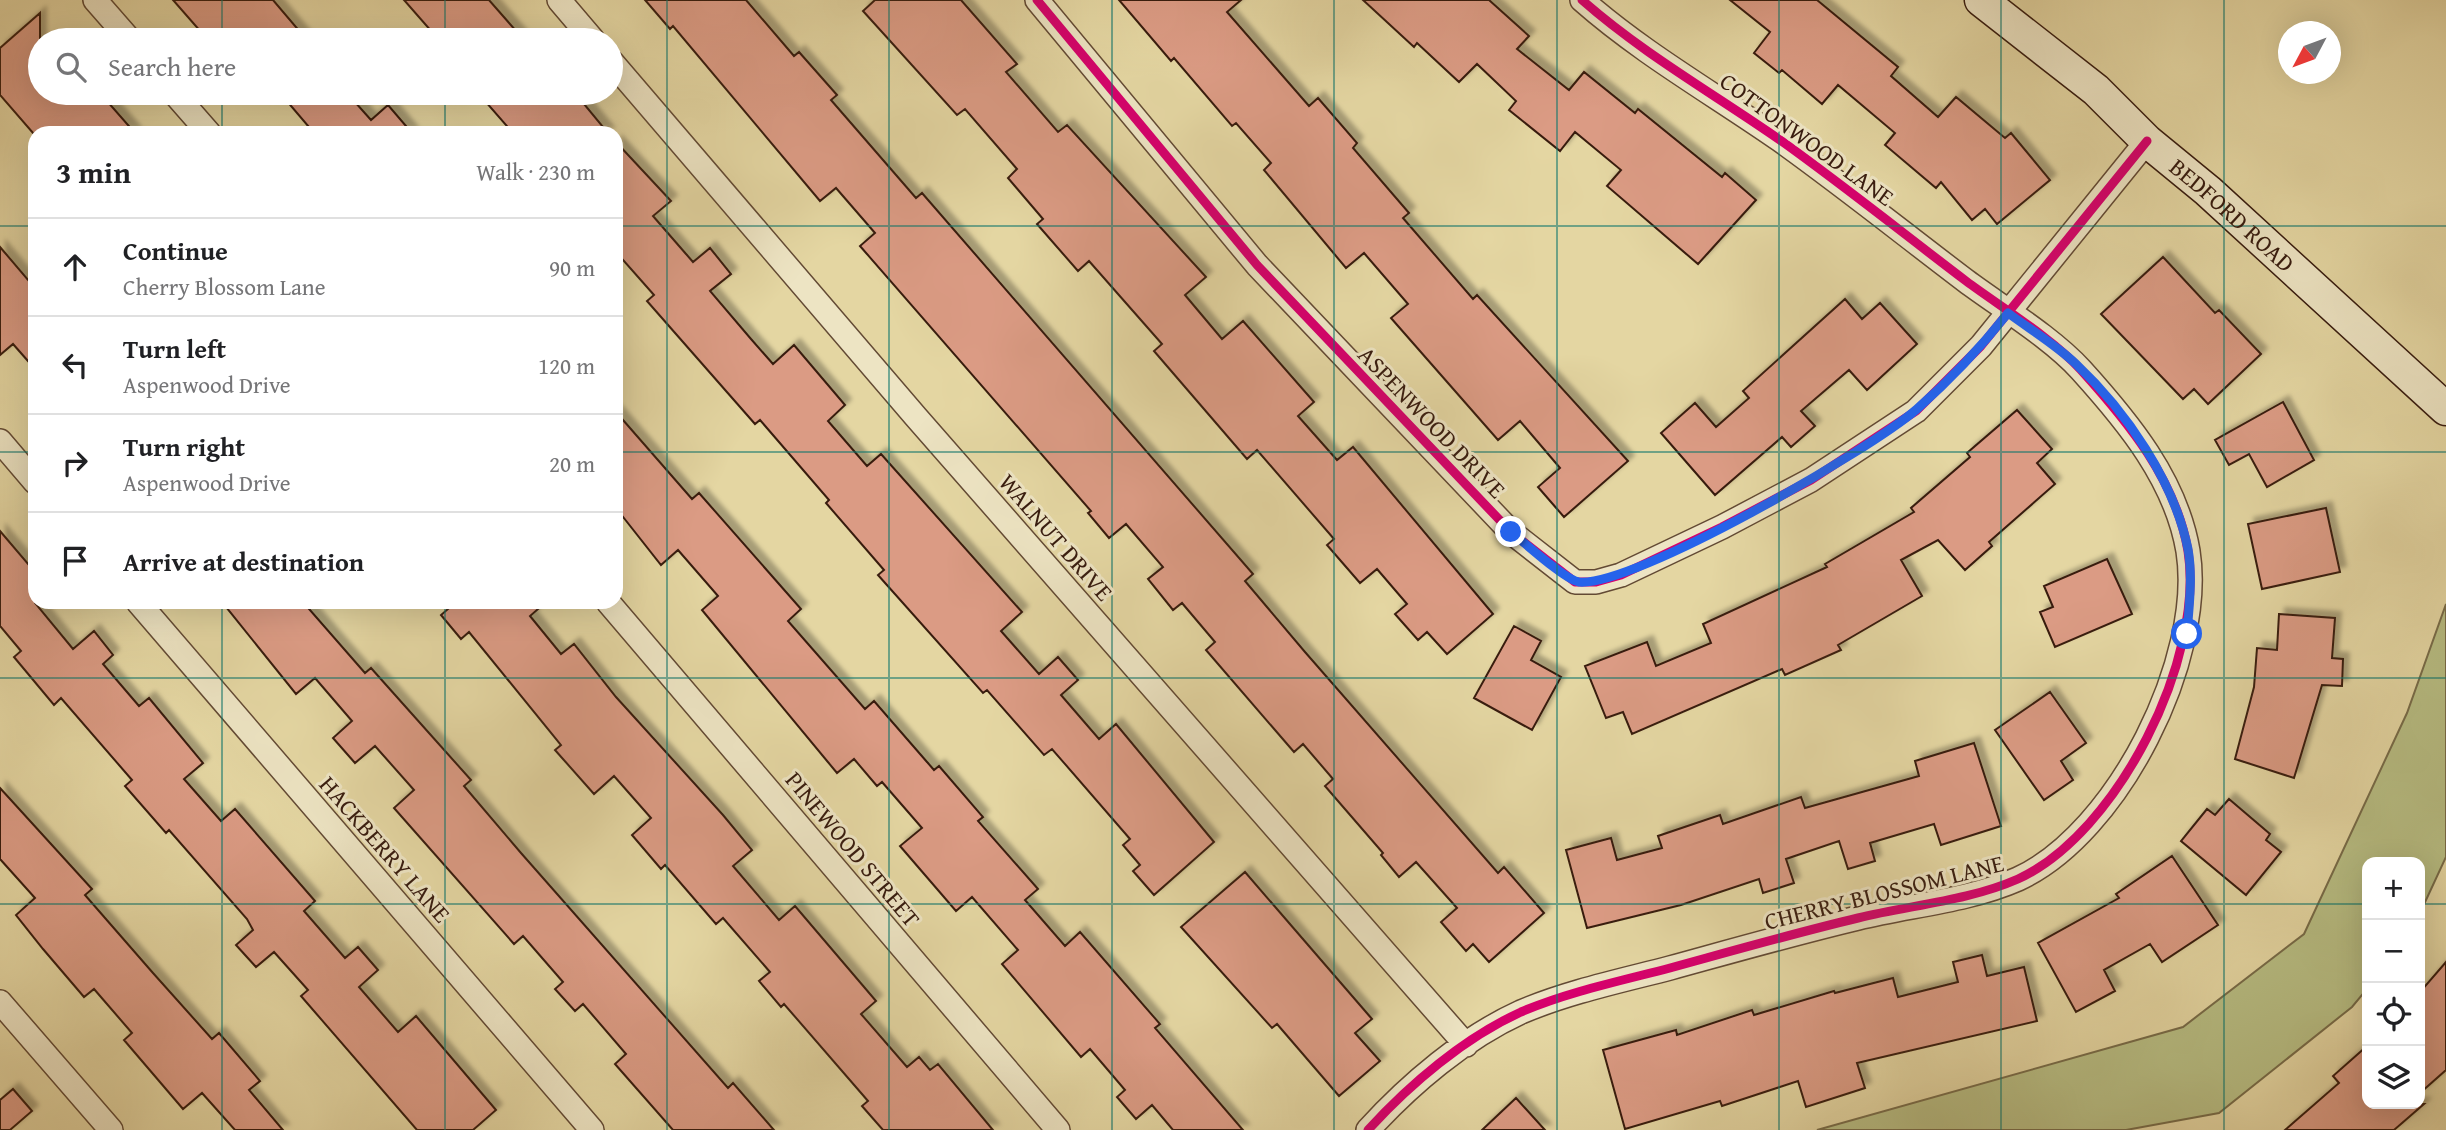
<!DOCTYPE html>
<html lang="en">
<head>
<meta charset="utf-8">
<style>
	:root { --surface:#fff; --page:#f2f2f2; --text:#202124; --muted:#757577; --line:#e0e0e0 }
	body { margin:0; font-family:"Gentium Book Plus",serif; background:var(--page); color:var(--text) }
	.controls { position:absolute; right:21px; bottom:21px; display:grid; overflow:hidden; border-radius:14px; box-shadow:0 7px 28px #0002 }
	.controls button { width:63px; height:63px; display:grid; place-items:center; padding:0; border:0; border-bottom:2px solid var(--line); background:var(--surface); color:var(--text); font:35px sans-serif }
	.compass { position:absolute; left:2278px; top:21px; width:63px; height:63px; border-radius:50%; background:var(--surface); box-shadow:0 7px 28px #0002; rotate:229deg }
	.stop { position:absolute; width:21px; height:21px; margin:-16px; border:5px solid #2563eb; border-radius:50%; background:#fff }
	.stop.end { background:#2563eb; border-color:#fff; box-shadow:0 2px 7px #0008 }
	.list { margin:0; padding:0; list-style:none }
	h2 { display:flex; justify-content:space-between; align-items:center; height:91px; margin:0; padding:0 28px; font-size:30px }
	h2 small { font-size:23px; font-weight:400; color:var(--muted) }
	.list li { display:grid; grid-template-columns:46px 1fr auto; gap:21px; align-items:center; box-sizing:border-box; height:98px; padding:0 28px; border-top:2px solid var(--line) }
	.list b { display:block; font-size:26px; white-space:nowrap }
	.list p { margin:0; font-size:23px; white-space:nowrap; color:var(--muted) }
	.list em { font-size:23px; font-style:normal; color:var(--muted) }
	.icon { flex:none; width:38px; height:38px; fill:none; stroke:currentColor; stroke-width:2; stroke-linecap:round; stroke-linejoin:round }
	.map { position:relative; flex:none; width:2446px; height:1130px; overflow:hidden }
	.search { position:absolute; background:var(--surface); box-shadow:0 7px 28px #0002; left:28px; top:28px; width:595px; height:77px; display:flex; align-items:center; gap:18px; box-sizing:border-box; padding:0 24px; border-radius:38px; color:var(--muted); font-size:26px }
	.panel { position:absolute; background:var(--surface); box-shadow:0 7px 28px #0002; left:28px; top:126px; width:595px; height:483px; border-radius:21px }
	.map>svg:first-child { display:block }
	.green { fill:#b7bd83; stroke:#786c49; stroke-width:2 }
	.building { fill:#db9b84; stroke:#381c0f; stroke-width:2; filter:url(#shadow) }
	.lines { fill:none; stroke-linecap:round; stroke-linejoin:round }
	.minor-casing { stroke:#634a34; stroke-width:26 }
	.secondary-casing { stroke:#381c0f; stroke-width:35 }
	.minor { stroke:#ede4c3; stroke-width:23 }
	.secondary { stroke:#ede4c3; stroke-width:32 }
	.cycleway-casing { stroke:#ede4c3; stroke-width:13 }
	.cycleway { stroke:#d6006c; stroke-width:9 }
	.route { stroke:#2563eb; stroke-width:9 }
	.grid { fill:none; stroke:#0f766e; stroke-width:2; stroke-opacity:0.55 }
	.labels { text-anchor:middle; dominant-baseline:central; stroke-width:6; stroke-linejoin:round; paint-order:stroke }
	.street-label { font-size:24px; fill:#381c0f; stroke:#ede4c3 }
</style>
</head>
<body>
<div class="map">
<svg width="2446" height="1130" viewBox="0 0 2446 1130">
	<defs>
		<filter id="shadow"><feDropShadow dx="6" dy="-6" stdDeviation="2" flood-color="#0004"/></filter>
	</defs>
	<rect width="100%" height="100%" fill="#e4d6a2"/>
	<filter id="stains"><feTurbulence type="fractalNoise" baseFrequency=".00286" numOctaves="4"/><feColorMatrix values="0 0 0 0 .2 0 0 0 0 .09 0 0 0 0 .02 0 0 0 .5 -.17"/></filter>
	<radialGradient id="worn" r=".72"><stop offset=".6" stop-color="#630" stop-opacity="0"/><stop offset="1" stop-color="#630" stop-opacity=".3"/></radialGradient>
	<!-- green -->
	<path class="green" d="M2446 604V857L2420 913V862H2367V989L2352 1007 2219 1113 2126 1130H1817L2183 1027 2304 934 2407 713Z"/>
	<!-- building -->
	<path class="building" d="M173 0H273L307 40H208Z
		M404 0H489L524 40H439Z
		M645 0H746L794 56 799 52 837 95 831 100 916 198 922 193 1253 574 1245 581 1305 652 1498 873 1504 867 1544 913 1489 962 1473 944 1466 951 1441 922 1457 908 1416 862 1399 877 1381 855 1383 853 1325 786 1333 779 1303 744 1294 752 1206 650 1215 642 1182 603 1173 610 1148 579 1163 567 1126 524 1109 538 1088 513 1091 511 860 246 875 233 836 188 820 201 673 26 670 29Z
		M875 0H961L1017 64 1006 72 1058 132 1067 125 1206 277 1185 295 1222 339 1243 321 1314 402 1298 416 1337 460 1353 447 1493 614 1447 654 1427 632 1418 640 1395 614 1407 604 1377 569 1360 583 1327 545 1334 539 1257 450 1247 459 1154 351 1162 344 1089 261 1078 271 1037 224 1043 219 1008 178 1017 169 965 109 957 115 863 11Z
		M1119 0H1241L1227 12 1309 106 1318 98 1357 143 1353 148 1409 213 1403 218 1473 299 1477 295 1628 461 1564 517 1538 487 1560 468 1520 421 1498 440 1391 318 1408 304 1364 253 1346 268 1264 170 1271 163 1236 123 1232 126 1174 58 1171 61Z
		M1363 0H1489L1529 36 1517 49 1569 90 1584 72 1635 113 1638 109 1722 177 1725 173 1756 200 1698 264 1607 186 1621 170 1575 132 1560 151 1509 110 1516 101 1477 64 1459 82 1417 43 1414 47Z
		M1730 0H1817L1898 67 1891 76 1938 117 1956 97 2005 138 2011 133 2050 180 1997 224 1985 209 1972 220 1941 182 1936 188 1885 145 1895 133 1838 85 1822 104 1782 70 1779 73 1754 53 1770 32Z
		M40 13V93H100L135 133H33L0 95V48Z
		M280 93H347L371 120 388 105 412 133H314Z
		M478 93H575L608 133H513Z
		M616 142 671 201 653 216 693 262 710 248 731 274 710 291 751 339 773 364 794 345 845 405 828 421 867 466 881 454 1022 612 1001 631 1039 674 1058 657 1078 680 1061 695 1099 739 1116 724 1214 842 1154 895 1133 871 1140 865 1123 845 1130 839 1052 749 1044 755 987 690 983 693 878 575 884 570 826 503 829 500 760 420 755 424 647 301 654 295 616 252Z
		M0 247 35 288V369L13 344 0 355Z
		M2163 257 2215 313 2219 310 2261 354 2208 404 2194 389 2183 399 2101 314Z
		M1845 299 1862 319 1880 303 1917 344 1867 390 1849 370 1801 411 1815 426 1791 447 1782 437 1715 495 1661 433 1695 403 1716 427 1749 398 1743 391Z
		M2283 402 2314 460 2267 487 2249 454 2229 465 2215 440Z
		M2017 410 2052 449 2037 463 2055 484 1989 542 1992 546 1965 570 1938 540 1901 560 1922 596 1838 645 1841 650 1785 675 1782 669 1632 734 1623 712 1606 718 1585 666 1647 642 1656 666 1711 643 1703 624 1827 567 1825 564 1914 512 1911 508 1970 457 1967 453Z
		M616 412 692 499 699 493 801 609 788 621 865 709 874 701 934 770 939 766 983 817 978 821 1038 889 1025 900 1065 946 1080 932 1160 1024 1155 1028 1243 1130H1173L1152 1105 1136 1119 1117 1097 1125 1090 1090 1049 1081 1057 1002 964 1018 950 972 897 956 911 900 846 922 828 882 782 877 786 854 759 837 773 702 610 718 596 678 550 661 565 616 508Z
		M2326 508 2340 572 2262 589 2248 524Z
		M0 531 35 572V603L73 649 94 631 113 655 103 664 139 706 149 698 203 763 184 779 221 821 235 809 315 901 304 911 345 958 358 947 378 970 359 987 398 1032 416 1016 496 1110 473 1130H417L301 996 308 990 274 952 256 967 236 945 253 930 247 919 169 830 166 833 125 786 132 780 61 698 54 705 14 657 21 651 0 626Z
		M2107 559 2132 614 2055 647 2040 612 2053 607 2044 586Z
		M222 602H303L365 673 371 668 429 733 471 780 464 786 521 853 728 1088 733 1083 774 1130H673L615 1064 626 1054 583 1004 575 1011 555 989 563 982 523 936 514 944 394 808 414 790 375 746 355 763 333 738 352 721 315 678 296 694Z
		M456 602H546L530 616 561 654 574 644 616 697 723 815 752 850 733 866 779 920 795 906 876 1001 861 1014 907 1067 919 1057 930 1070 938 1064 993 1130H883L862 1106 868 1101 784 1004 781 1007 759 981 770 972 723 918 716 924 665 865 661 869 632 835 651 818 614 776 594 794 555 750 561 745 469 632 461 639 441 615Z
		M2279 614 2335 618 2332 658 2343 659 2342 686 2322 685 2294 778 2235 759 2254 687 2257 648 2277 650Z
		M1514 626 1541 641 1531 660 1561 677 1532 730 1474 698Z
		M2050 692 2086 743 2061 761 2073 780 2044 800 1995 730Z
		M1974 743 2001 826 1941 845 1934 824 1870 843 1875 861 1848 869 1839 841 1786 859 1794 883 1763 893 1759 879 1681 905 1587 928 1566 850 1611 838 1617 860 1662 848 1658 836 1720 815 1723 824 1801 797 1805 808 1919 776 1915 761Z
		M0 788 92 889 85 895 153 973 212 1039 219 1033 260 1081 249 1090 283 1130H235L202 1093 183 1109 124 1040 132 1033 94 989 84 997 43 949 16 915 35 898 0 859Z
		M2229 799 2270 834 2266 840 2281 852 2246 895 2181 841 2207 809 2215 815Z
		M2172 856 2218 925 2162 962 2150 944 2104 970 2115 991 2076 1012 2038 943 2119 898 2116 894Z
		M1245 872 1372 1019 1355 1033 1380 1061 1339 1096 1277 1024 1272 1028 1181 927Z
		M1982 955 1987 976 2024 967 2037 1021 1857 1063 1865 1088 1806 1107 1798 1081 1722 1106 1720 1101 1625 1129 1603 1050 1676 1030 1677 1035 1752 1010 1754 1015 1834 991 1835 993 1893 978 1898 997 1958 982 1953 962Z
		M2446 962V1070L2420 1093V992Z
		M2367 1046V1104H2424L2394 1130H2285L2339 1083 2333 1076Z
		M13 1089 32 1111 10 1130H0V1100Z
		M1516 1098 1545 1130H1482Z"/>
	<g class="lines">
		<defs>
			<path id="minor" d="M95 0 130 40
				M559 0 593 40
				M1037 0 1257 265 1511 532 1575 582H1596L1621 575 1722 527 1811 480 1916 411 1981 346 2147 141
				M611 61 916 417 1466 1045
				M174 93 209 133
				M0 441 35 482
				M138 602 592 1130
				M608 602 1058 1130
				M0 1002 111 1130
				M1368 1130C1410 1084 1464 1038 1521 1012 1568 992 1620 981 1670 968 1732 951 1795 933 1858 918 1911 905 1968 901 2018 879 2118 833 2205 658 2188 551 2176 480 2128 422 2081 370 2052 338 2001 307 1966 281 1904 234 1843 185 1780 140 1714 94 1642 53 1582 0"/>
			<g id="secondary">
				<path id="s1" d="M1981 0 2096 90 2147 141 2208 191 2446 409"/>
			</g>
		</defs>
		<!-- minor casing -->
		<use href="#minor" class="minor-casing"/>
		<!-- secondary casing -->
		<use href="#secondary" class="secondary-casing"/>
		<!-- minor -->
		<use href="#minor" class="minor"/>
		<!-- secondary -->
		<use href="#secondary" class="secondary"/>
		<defs>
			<path id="cycleway" d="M1037 0 1257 265 1511 532 1575 582H1596L1621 575 1722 527 1811 480 1916 411 1981 346 2147 141
				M1368 1130C1410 1084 1464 1038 1521 1012 1568 992 1620 981 1670 968 1732 951 1795 933 1858 918 1911 905 1968 901 2018 879 2118 833 2205 658 2188 551 2176 480 2128 422 2081 370 2052 338 2001 307 1966 281 1904 234 1843 185 1780 140 1714 94 1642 53 1582 0"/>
		</defs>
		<!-- cycleway casing -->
		<use href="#cycleway" class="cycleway-casing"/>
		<!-- cycleway -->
		<use href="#cycleway" class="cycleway"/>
	</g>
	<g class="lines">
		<!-- route -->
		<path class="route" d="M1511 532C1524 542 1565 580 1579 582 1634 587 1870 450 1917 409 1950 380 1981 347 2008 313 2031 330 2056 345 2076 364 2126 411 2174 481 2188 549 2193 577 2189 606 2187 634"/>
	</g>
	<!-- grid -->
	<path class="grid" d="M222 0V40M445 0V40M667 0V1130M889 0V1130M1112 0V1130M1334 0V1130M1557 0V1130M1779 0V1130M2001 0V1130M2224 0V1130M222 93V133M445 93V133M0 226H35M616 226H2446M0 452H35M616 452H2446M222 602V1130M445 602V1130M0 678H2446M0 904H2367M2420 904H2446"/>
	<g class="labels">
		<!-- street labels -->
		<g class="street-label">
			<text transform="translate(1807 139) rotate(36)">COTTONWOOD LANE</text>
			<text stroke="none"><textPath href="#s1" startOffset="331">BEDFORD ROAD</textPath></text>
			<text transform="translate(1432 422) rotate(46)">ASPENWOOD DRIVE</text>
			<text transform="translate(1056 537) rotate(49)">WALNUT DRIVE</text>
			<text transform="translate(385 849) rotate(49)">HACKBERRY LANE</text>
			<text transform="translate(853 849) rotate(50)">PINEWOOD STREET</text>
			<text transform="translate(1884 892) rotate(-14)">CHERRY BLOSSOM LANE</text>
		</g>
	</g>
	<rect width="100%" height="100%" filter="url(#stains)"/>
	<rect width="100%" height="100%" fill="url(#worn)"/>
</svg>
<div class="controls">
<button>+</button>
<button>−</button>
<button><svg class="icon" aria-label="locate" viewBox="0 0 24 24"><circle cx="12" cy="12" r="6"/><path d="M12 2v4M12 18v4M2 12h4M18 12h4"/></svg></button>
<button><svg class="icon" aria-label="layers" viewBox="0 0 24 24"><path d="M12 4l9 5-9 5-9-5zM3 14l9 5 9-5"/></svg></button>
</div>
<svg class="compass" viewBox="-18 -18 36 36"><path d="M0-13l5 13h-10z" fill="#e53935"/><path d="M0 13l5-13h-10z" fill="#757577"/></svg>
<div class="stop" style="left:2187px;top:634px"></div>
<div class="stop end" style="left:1511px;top:532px"></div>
<div class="search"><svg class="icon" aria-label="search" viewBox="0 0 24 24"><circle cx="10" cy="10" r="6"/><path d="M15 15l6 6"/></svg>Search here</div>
<section class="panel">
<h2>3 min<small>Walk · 230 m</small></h2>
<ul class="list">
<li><svg class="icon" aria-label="ahead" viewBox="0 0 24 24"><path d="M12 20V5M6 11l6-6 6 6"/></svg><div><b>Continue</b><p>Cherry Blossom Lane</p></div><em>90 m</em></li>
<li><svg class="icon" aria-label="left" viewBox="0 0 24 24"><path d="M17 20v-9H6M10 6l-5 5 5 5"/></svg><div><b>Turn left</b><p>Aspenwood Drive</p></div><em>120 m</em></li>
<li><svg class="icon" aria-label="right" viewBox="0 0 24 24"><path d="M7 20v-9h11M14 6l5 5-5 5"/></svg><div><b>Turn right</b><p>Aspenwood Drive</p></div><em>20 m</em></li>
<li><svg class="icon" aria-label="arrive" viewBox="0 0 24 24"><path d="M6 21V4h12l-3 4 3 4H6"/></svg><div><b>Arrive at destination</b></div></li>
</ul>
</section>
</div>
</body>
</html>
